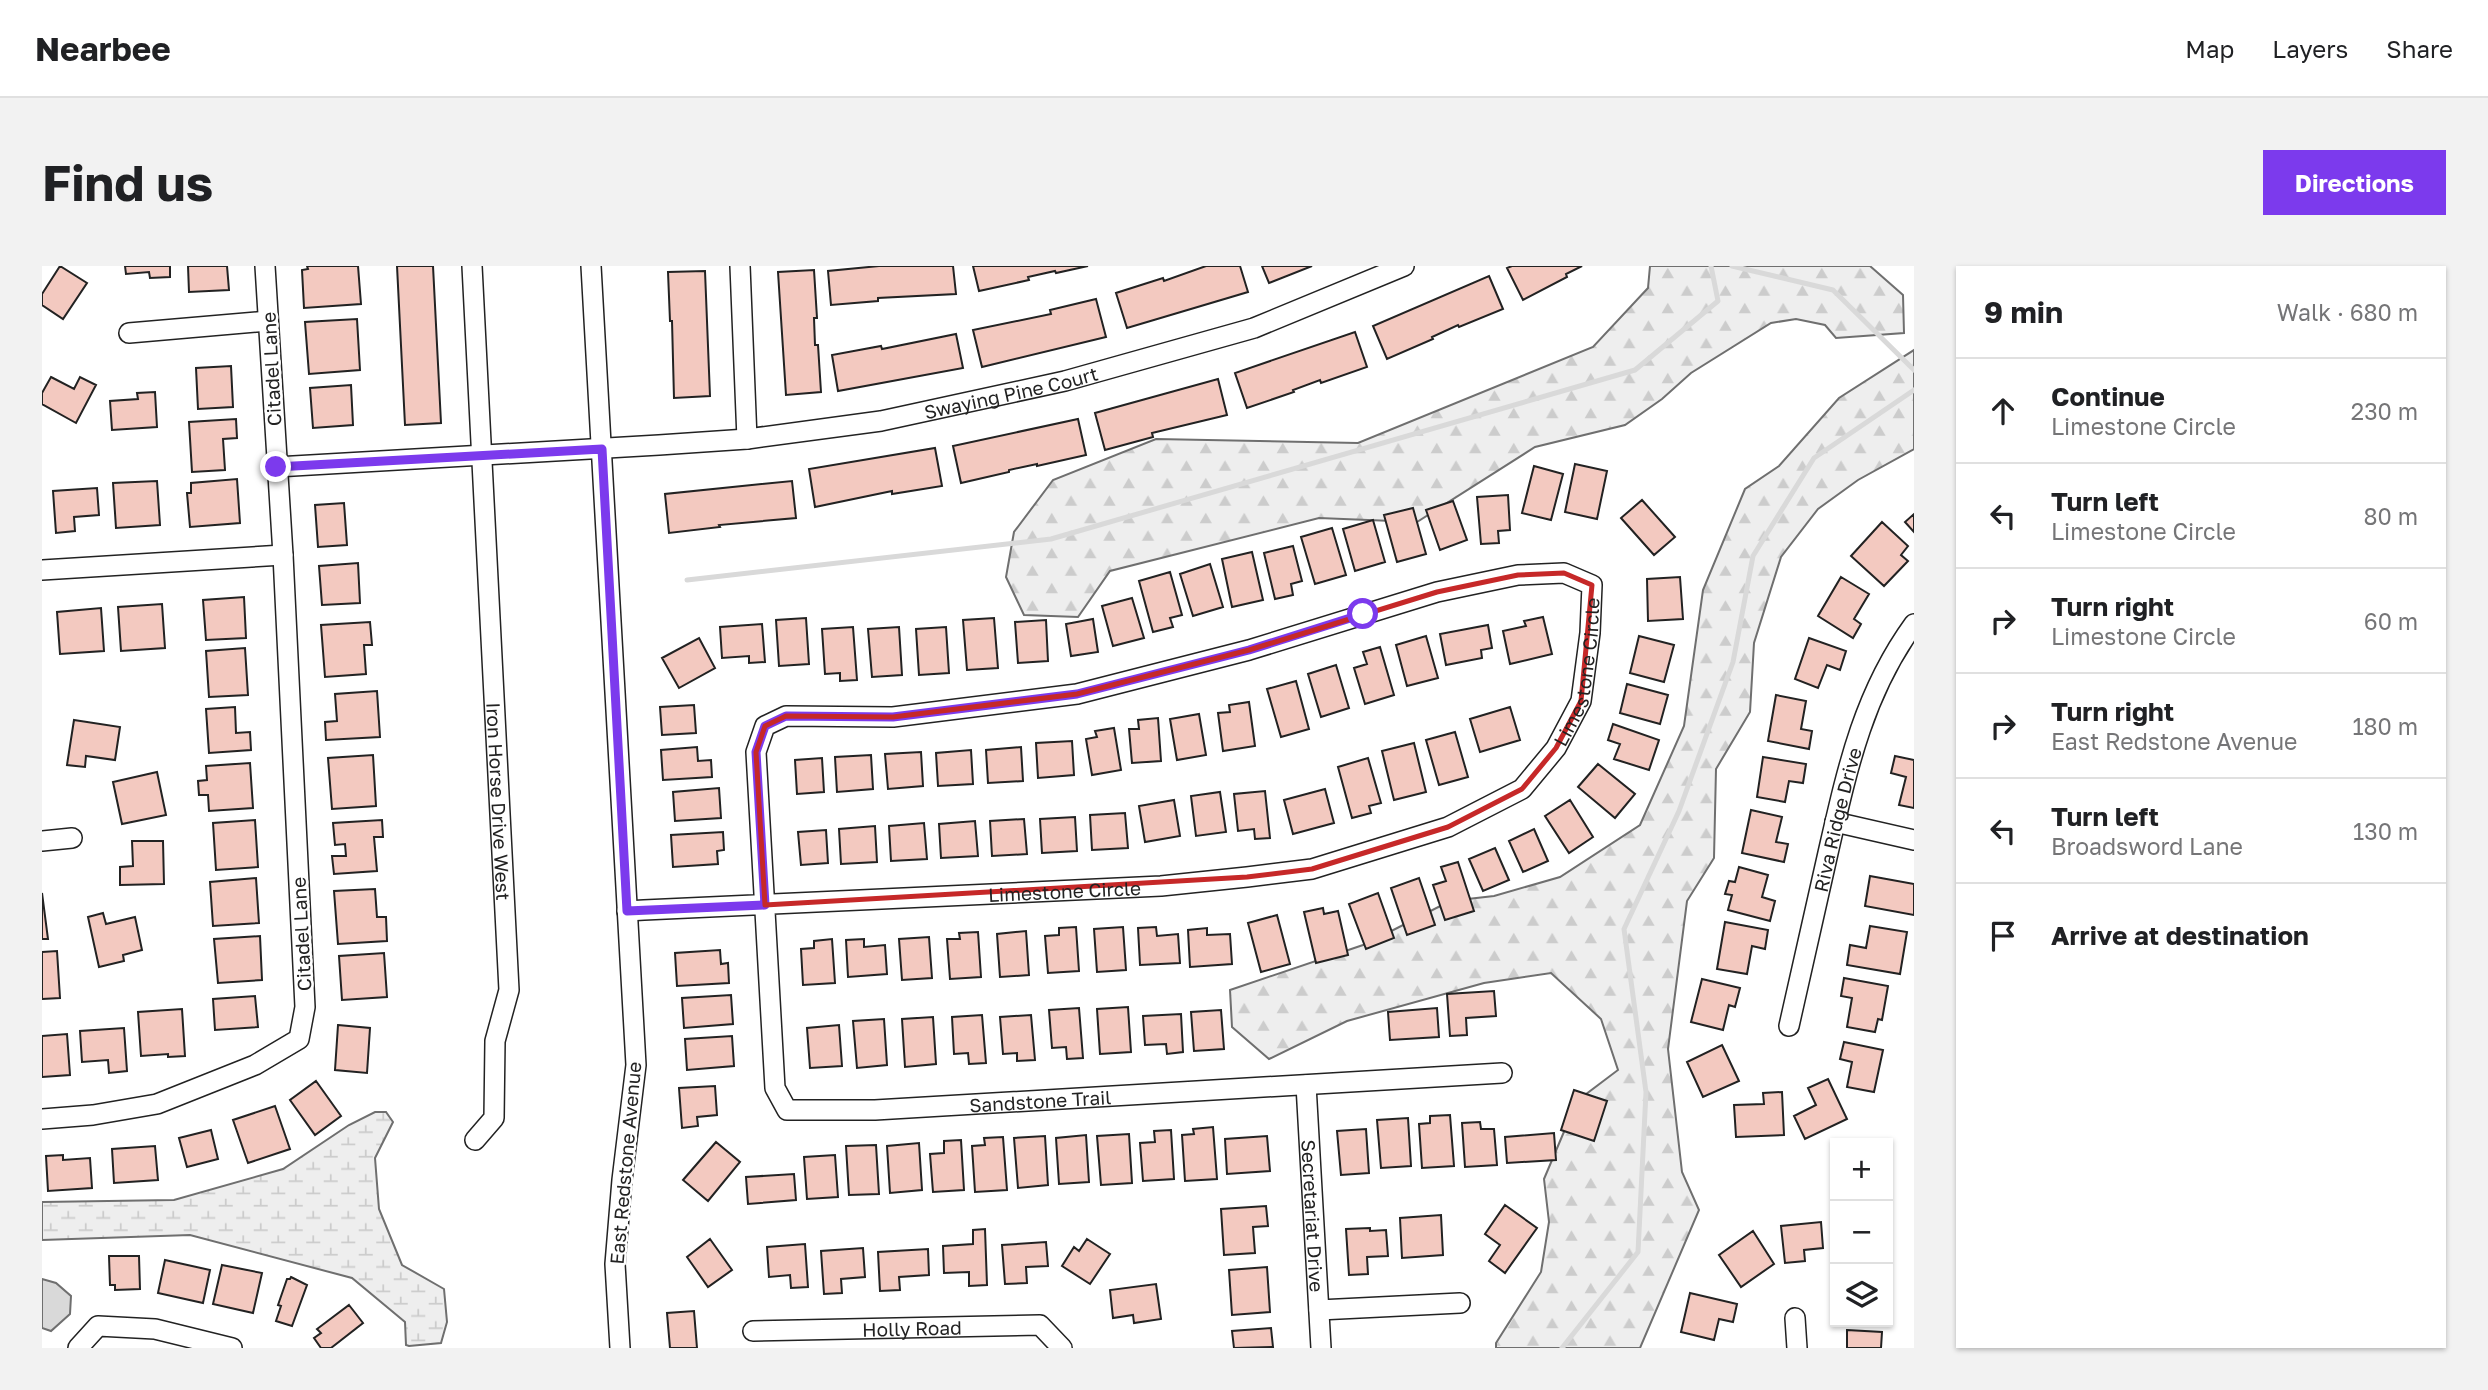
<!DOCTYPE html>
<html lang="en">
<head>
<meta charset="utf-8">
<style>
	:root { --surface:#fff; --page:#f2f2f2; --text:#202124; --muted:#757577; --line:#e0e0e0; --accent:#7c3aed }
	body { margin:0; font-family:"Golos Text",sans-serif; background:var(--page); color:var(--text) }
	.controls { position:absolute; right:21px; bottom:21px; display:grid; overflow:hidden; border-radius:0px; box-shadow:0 2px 5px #0004 }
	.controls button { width:63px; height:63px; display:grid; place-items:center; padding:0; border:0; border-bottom:2px solid var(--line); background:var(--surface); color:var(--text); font:35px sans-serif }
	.stop { position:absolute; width:21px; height:21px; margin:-16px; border:5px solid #7c3aed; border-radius:50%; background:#fff }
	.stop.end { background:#7c3aed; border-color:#fff; box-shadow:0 2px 7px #0008 }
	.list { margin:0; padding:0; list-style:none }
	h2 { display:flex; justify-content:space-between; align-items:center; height:91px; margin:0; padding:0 28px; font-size:30px }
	h2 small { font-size:23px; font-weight:400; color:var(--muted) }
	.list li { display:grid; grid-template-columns:46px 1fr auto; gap:21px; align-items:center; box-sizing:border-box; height:105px; padding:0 28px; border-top:2px solid var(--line) }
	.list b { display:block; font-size:26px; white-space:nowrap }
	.list p { margin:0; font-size:23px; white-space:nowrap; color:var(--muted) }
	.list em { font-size:23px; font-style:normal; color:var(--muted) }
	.icon { flex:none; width:38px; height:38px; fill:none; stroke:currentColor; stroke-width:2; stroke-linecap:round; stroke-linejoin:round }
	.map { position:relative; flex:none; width:1872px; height:1082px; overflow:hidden; border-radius:0px }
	header { display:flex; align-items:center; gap:42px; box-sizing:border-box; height:98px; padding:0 35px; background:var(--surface); border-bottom:2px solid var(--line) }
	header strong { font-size:33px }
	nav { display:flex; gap:38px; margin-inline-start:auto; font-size:24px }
	.intro { display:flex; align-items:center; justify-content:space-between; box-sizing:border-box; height:168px; padding:0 42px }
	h1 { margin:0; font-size:49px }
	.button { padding:18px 32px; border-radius:0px; background:var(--accent); color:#fff; font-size:24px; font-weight:700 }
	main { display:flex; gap:42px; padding:0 42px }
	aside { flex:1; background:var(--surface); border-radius:0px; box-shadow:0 2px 5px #0004 }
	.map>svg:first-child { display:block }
	.forest { fill:url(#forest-firs); stroke:#6f6f6f; stroke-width:2 }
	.wetland { fill:url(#wetland-marsh); stroke:#6f6f6f; stroke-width:2 }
	.water { fill:#d9d9d9; stroke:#6f6f6f; stroke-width:2 }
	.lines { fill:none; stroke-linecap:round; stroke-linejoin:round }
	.stream { stroke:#d9d9d9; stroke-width:5 }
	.building { fill:#f3c9c0; stroke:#222; stroke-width:2 }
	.minor-casing { stroke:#222; stroke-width:22 }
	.minor { stroke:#fff; stroke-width:19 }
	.route { stroke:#7c3aed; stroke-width:9 }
	.marked { fill:none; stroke:#c62828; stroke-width:5; stroke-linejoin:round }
	.labels { text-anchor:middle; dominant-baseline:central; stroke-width:5; stroke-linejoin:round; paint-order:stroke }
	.street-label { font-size:19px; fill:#222; stroke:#fff }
</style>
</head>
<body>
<header>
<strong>Nearbee</strong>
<nav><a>Map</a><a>Layers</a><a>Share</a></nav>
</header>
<div class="intro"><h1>Find us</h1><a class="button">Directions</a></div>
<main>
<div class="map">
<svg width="1872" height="1082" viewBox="0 0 1872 1082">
	<defs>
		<pattern id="forest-firs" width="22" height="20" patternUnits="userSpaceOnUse" patternTransform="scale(1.75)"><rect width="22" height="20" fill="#eee"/><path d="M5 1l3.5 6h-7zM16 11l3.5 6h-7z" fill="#ccc"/></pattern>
		<pattern id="wetland-marsh" width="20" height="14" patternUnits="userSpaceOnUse" patternTransform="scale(1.75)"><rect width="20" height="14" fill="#eee"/><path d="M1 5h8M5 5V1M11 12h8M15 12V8" fill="none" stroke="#ccc"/></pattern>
	</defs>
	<rect width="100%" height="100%" fill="#fff"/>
	<!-- forest -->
	<path class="forest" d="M1608 0H1828L1861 29 1862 67 1794 72 1783 59 1754 53 1729 57 1649 107 1620 133 1583 159 1493 181 1375 256 1277 252 1068 305 1036 351 982 349 964 311 972 266 1011 214 1114 173 1316 177 1551 81 1606 22Z
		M1872 84V183L1816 214 1776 243 1739 291 1712 377 1708 446 1674 503 1672 592 1645 635 1626 783 1640 906 1657 944 1598 1082H1454V1077L1499 1006 1507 956 1502 913 1535 835 1576 804 1559 753 1509 707 1442 717 1305 755 1227 793 1190 761 1188 724 1324 678 1408 635 1452 630 1518 611 1598 559 1642 460 1661 324 1703 223 1737 200 1797 132Z"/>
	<!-- wetland -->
	<path class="wetland" d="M333 846H344L351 856 333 892 337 943 360 999 402 1023 405 1056 399 1077 367 1080 364 1079 363 1056 310 1012 148 969 0 974V936L132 934 241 903 307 859Z"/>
	<!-- water -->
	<path class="water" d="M0 1013 14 1017 29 1030 28 1048 9 1065 0 1062Z"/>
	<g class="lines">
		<!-- stream -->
		<path class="stream" d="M1690 0 1791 24 1872 104
			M645 314 1009 273 1593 104 1676 35 1669 0
			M1520 1082 1596 986 1604 826 1582 663 1637 545 1691 396 1711 290 1772 192 1872 124"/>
	</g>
	<!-- building -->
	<path class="building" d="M18 0 45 17 21 53 0 39V28Z
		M83 0H128V11L108 12 107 6 84 8Z
		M146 0H185L187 24 147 26Z
		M265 0H316L319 38 262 42 260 4 266 3Z
		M355 0H391L399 157 363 159Z
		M837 0H911L914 28 836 32V35L789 39 786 5Z
		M931 0H1046L1014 7 1013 5 986 11 987 14 937 25Z
		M1164 0H1198L1206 26 1085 62 1074 27 1121 12 1122 15Z
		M1220 0H1270L1227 17Z
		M1470 0H1540L1524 8 1525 11 1481 34 1465 2Z
		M772 4 775 52H772L773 79H776L779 126 744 129 736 6Z
		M663 5 668 130 632 132 630 55H628L626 6Z
		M1447 10 1461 43 1417 61 1416 59 1390 71 1391 73 1345 93 1331 60Z
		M1054 33 1064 71 940 101 931 64 1009 48 1008 44Z
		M315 53 318 104 267 108 263 56Z
		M1313 66 1325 101 1279 117 1278 114 1251 124 1252 126 1205 142 1193 107Z
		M914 68 921 102 796 125 790 89 839 80 840 83Z
		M189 100 191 141 156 143 154 102Z
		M9 111 32 123 38 111 54 119 34 157 0 138V127Z
		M1176 113 1185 149 1110 167 1111 171 1063 184 1053 147Z
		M309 119 311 159 271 162 268 122Z
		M113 126 115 161 70 164 68 135 96 133 95 127Z
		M194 153 195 172 181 173 183 204 150 206 147 156Z
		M1036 153 1044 189 995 200V198L967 204V206L919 217 911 180Z
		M893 182 900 220 850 228V225L773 241 767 203Z
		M1533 198 1565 205 1555 253 1523 246Z
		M1492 200 1521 208 1509 254 1480 247Z
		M195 213 198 257 148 261 145 227H149V217Z
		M115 215 118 259 74 262 71 217Z
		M750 215 754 252 677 259 678 261 627 267 623 228Z
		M55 222 57 249 32 251 33 265 14 267 11 225Z
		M1466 229 1468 264 1456 265 1457 277 1439 278 1435 231Z
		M1600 234 1633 271 1612 289 1579 252Z
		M1411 235 1425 274 1398 284 1384 244Z
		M302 237 305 279 276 281 273 239Z
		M1371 242 1384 288 1355 296 1342 249Z
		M1872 248V266L1863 256Z
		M1331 254 1343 296 1313 305 1301 263Z
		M1840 256 1866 280 1859 289 1866 295 1842 320 1809 290Z
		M1290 262 1304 309 1273 318 1259 271Z
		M1251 280 1260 315 1249 318 1251 329 1233 333 1222 287Z
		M1210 286 1221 334 1190 341 1180 293Z
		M316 297 318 337 280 339 277 300Z
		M1168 298 1181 341 1151 350 1138 308Z
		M1128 306 1140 349 1128 352 1131 361 1111 366 1097 315Z
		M1638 311 1641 353 1606 355 1605 313Z
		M1799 311 1827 328 1812 353 1819 358 1811 372 1776 350Z
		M202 331 204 372 164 374 161 334Z
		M1090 332 1102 372 1071 380 1060 340Z
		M120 338 123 382 79 385 76 341Z
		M59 342 62 385 18 388 15 346Z
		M1501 351 1510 388 1468 398 1461 365 1484 360 1482 355Z
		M764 352 767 398 737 400 734 354Z
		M952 352 956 402 925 404 921 354Z
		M1051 353 1056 386 1029 390 1024 358Z
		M1004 354 1006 395 976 397 973 356Z
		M328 356 330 379H322L324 408 283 411 279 359Z
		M720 358 723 396 707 397V390L680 392 678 361Z
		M1446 359 1450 382 1439 384 1440 392 1404 399 1398 368Z
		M811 361 815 414 798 415V407L783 408 780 363Z
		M857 361 860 409 830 411 826 363Z
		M904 361 907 407 877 409 874 363Z
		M1384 370 1396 412 1365 420 1354 379Z
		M1597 370 1632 379 1622 416 1588 407Z
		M657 372 673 402 637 422 620 392Z
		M1767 372 1804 385 1798 404 1785 399 1776 422 1753 413Z
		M1338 381 1352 429 1323 438 1312 402 1325 398 1321 386Z
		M203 382 206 429 167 431 164 385Z
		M1294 399 1307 442 1279 451 1266 408Z
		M1254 415 1267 463 1239 471 1225 423Z
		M1585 418 1626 429 1618 458 1578 447Z
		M335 425 338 471 284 474 283 456 295 455 293 428Z
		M1734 429 1764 435 1759 463 1770 465 1767 483 1726 475Z
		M1207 436 1213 480 1181 485 1176 447 1188 446 1187 439Z
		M652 439 654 467 620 469 618 441Z
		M193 441 194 467 208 466 209 484 167 487 164 443Z
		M1468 441 1478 474 1438 486 1428 453Z
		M1157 448 1164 489 1135 494 1128 453Z
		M1116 452 1119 495 1090 497 1087 463H1097L1096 454Z
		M32 454 78 461 73 494 44 490 43 501 25 499Z
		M1571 458 1617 474 1607 504 1572 493 1578 478 1566 474Z
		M1072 462 1079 504 1050 509 1044 473 1055 471 1053 465Z
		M1413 466 1426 511 1397 519 1384 474Z
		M1030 475 1032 509 996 512 994 477Z
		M1372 477 1384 526 1352 534 1340 485Z
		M655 481 656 495 669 494 670 511 621 514 619 484Z
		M979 481 981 515 946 517 944 484Z
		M929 484 931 518 896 520 894 487Z
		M879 486 881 520 846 523 843 488Z
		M331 489 334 540 290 543 286 492Z
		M829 489 831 523 795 526 793 491Z
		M1853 490 1872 494V542L1857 539 1864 511 1849 507Z
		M1721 491 1764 498 1761 517 1747 515 1743 536 1715 531Z
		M780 492 782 526 755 528 753 494Z
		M1326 492 1339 537 1327 540 1329 547 1310 552 1296 501Z
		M208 497 211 542 167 545 166 529H157L156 515 165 514 164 500Z
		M1556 498 1593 528 1573 552 1536 521Z
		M115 506 124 549 80 558 71 516Z
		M677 522 679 552 633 555 631 526Z
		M1283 523 1292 557 1251 568 1242 534Z
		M1223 525 1228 572 1213 573 1212 563 1196 565 1192 528Z
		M1178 526 1184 566 1154 570 1149 530Z
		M1132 534 1138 570 1103 576 1097 540Z
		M1528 534 1551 571 1527 587 1503 550Z
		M1709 544 1740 551 1734 576 1746 578 1742 596 1700 587Z
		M1083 547 1086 582 1050 584 1048 549Z
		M1033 551 1035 585 1000 587 998 553Z
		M982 553 985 588 950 590 948 555Z
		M213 554 216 601 174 604 171 557Z
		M340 554 341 571H332L335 605 292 608 290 590H304L303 578 293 579 291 557Z
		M933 555 936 590 899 592 897 558Z
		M882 557 885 593 849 595 847 560Z
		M833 560 835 596 799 598 797 563Z
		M1492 563 1506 595 1481 606 1467 575Z
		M784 564 786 597 759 599 756 566Z
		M681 566 682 584 675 585 676 598 631 601 629 569Z
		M90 575H121L122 618 78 619V601L91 600Z
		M1453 582 1467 614 1441 625 1427 593Z
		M1416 596 1432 645 1403 654 1391 619 1404 615 1399 601Z
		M1697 601 1726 609 1720 631 1733 635 1728 655 1686 644 1690 629 1683 628 1687 615 1693 616Z
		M1828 610 1872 618V649L1823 640Z
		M214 612 217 657 171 660 168 616Z
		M1377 612 1393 659 1365 669 1349 622Z
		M333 623 335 651H344L345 675 296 678 292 625Z
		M0 627 6 673H0Z
		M1336 627 1352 672 1324 683 1307 638Z
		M1281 642 1282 648 1296 645 1306 689 1274 697 1262 646Z
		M61 647 64 658 93 651 100 684 81 689 82 695 57 701 46 651Z
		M1235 649 1248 698 1219 706 1206 657Z
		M1683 656 1726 664 1723 683 1710 680 1705 708 1675 703Z
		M1828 660 1865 666 1858 708 1805 699 1808 679 1824 682Z
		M1034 661 1037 705 1006 707 1003 670 1017 669V662Z
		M1081 661 1084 704 1055 706 1052 663Z
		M1114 661 1115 670 1136 668 1138 697 1098 699 1096 662Z
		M1165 662V669L1188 668 1190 698 1148 701 1146 664Z
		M984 665 987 709 958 711 955 668Z
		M936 666 939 711 908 713 905 673H918L917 667Z
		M218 670 220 714 176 717 172 673Z
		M887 671 890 712 860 714 857 673Z
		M790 673 793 717 761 719 759 683 772 682V675Z
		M822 673V681L843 679 845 708 806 711 804 674Z
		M678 684 679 698 686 697 687 717 635 720 633 687Z
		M15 685 18 732 0 733V686Z
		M342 687 345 731 300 734 297 690Z
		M1802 712 1846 720 1840 754 1836 753 1833 766 1805 761 1810 732 1799 730Z
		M1660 713 1698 722 1693 741 1687 739 1681 764 1649 756Z
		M1452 725 1454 750 1424 752 1425 769 1408 770 1405 728Z
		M689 729 691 758 642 762 640 732Z
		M213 730 216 761 173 764 171 733Z
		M1086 741 1089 786 1058 788 1055 743Z
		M1037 742 1041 792 1025 793 1024 781 1010 782 1007 744Z
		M1395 742 1397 771 1348 774 1346 746Z
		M140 743 143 790 126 791V788L99 790 96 746Z
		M1179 744 1182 783 1152 785 1149 746Z
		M1139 748 1141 786 1125 788 1124 778 1103 779 1101 750Z
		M940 749 944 797 927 798 926 787 912 788 910 751Z
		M989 749 993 794 975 795V787L961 788 958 751Z
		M891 751 894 798 863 801 860 753Z
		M842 753 845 799 815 802 811 755Z
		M296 759 328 762 325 807 293 804Z
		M797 759 800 800 768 802 765 762Z
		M82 762 85 805 67 807 66 794 40 796 38 765Z
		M25 768 28 809 0 811V770Z
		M690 770 692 800 645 804 643 773Z
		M1802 776 1841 784 1832 826 1805 821 1810 796 1798 793Z
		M1680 779 1697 815 1661 831 1645 796Z
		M1786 813 1805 853 1763 873 1752 850 1774 839 1766 822Z
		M274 815 299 850 273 869 248 834Z
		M673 820 675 849 655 851 656 860 640 862 637 822Z
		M1532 824 1565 835 1552 875 1519 864Z
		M1740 826 1742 869 1694 871 1692 839 1722 838 1721 827Z
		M233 840 248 883 206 897 191 854Z
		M1408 849 1412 900 1380 902 1377 858 1388 857V850Z
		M1366 852 1369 900 1339 902 1335 854Z
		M1438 856 1439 863H1452L1455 899 1423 901 1420 857Z
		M1171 861 1175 913 1143 915 1140 869 1152 868 1151 863Z
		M1324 863 1327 907 1299 909 1295 865Z
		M169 864 176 893 145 901 137 872Z
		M1129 864 1132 913 1101 915 1098 877 1113 876 1112 865Z
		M1512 867 1514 894 1465 897 1463 871Z
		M1087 868 1090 917 1059 919 1055 870Z
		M1044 869 1047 916 1017 918 1014 872Z
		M1003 870 1006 919 976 922 972 872Z
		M1225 870 1228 905 1185 908 1183 873Z
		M961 871 965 924 933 926 930 880 943 879 942 872Z
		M919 874 922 924 891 926 888 888 902 887V875Z
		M674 876 698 896 666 935 641 914Z
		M877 877 880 924 848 927 845 880Z
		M834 879 837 928 807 929 804 880Z
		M113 880 116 914 72 917 70 883Z
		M21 889V894L48 892 50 922 6 925 4 890Z
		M793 889 796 931 765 933 762 891Z
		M752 908 754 934 706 938 704 911Z
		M1463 939 1495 962 1463 1007 1447 995 1458 979 1443 968Z
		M1224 940 1226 960 1211 961 1213 987 1182 989 1179 943Z
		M1399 949 1401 989 1360 992 1358 952Z
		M1779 956 1781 982 1762 984 1763 995 1743 997 1739 960Z
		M1328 962V965L1344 964 1346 990 1325 991 1326 1008 1307 1009 1304 963Z
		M943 963 945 1019 927 1020V1006L902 1007 901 980 931 978V964Z
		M1711 965 1732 998 1699 1021 1677 989Z
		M668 973 690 1004 666 1021 645 991Z
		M1045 973 1068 988 1048 1018 1020 1000 1032 981 1037 985Z
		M1004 976 1006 1000 984 1001 985 1017 963 1018 960 979Z
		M763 978 766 1021 749 1022 748 1009 727 1011 725 981Z
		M821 982 823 1011 799 1013 800 1027 782 1028 779 985Z
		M886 983 887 1009 857 1011 858 1024 838 1025 836 986Z
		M67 990H97L98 1023 73 1024V1019H68Z
		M123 994 168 1004 161 1037 116 1027Z
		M180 999 220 1007 211 1047 171 1038Z
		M1225 1001 1228 1046 1190 1049 1187 1004Z
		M249 1011 265 1019 250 1060 234 1055 239 1040 236 1039 245 1013H248Z
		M1114 1018 1119 1053 1092 1057 1091 1049 1071 1052 1068 1024Z
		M1648 1027 1695 1038 1691 1056 1677 1053 1672 1074 1639 1066Z
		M307 1039 321 1057 289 1082H279L272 1072 279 1067 275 1063Z
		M652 1045 655 1082H628L625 1047Z
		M1229 1062 1231 1081 1192 1082 1190 1065Z
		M1805 1064 1840 1066 1839 1082H1805Z"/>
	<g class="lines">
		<defs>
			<g id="minor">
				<path id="s1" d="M430 0 467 724 453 775 452 852 433 874"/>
				<path d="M549 0 594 799 580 914 573 998 578 1082"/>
				<path d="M698 0 705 173"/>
				<path d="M87 67 226 55"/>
				<path id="s2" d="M234 201 617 179 705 173 839 155 1023 115 1212 62 1362 0"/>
				<path d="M0 304 241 289"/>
				<path d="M1793 556 1872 574"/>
				<path d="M0 575 30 572"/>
				<path id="s3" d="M585 645 602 644 1119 620 1205 611 1270 603 1406 561 1480 523 1514 482 1539 435 1548 367 1550 319 1522 307 1476 309 1395 326 1207 384 1035 428 851 451 744 450 723 460 714 486 733 822 745 844H833L1460 807"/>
				<path id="s4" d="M1747 760C1760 702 1773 645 1786 587 1805 504 1821 428 1872 358"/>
				<path id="s5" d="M1264 819 1279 1082"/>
				<path d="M0 853 51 849 115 838 213 799 257 773 263 741 241 289 223 0"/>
				<path d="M1277 1044 1418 1037"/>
				<path d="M1753 1052 1755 1082"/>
				<path id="s6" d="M711 1065 998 1059 1020 1082"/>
				<path d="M36 1082 56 1060 113 1063 190 1082"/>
			</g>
		</defs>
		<!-- minor casing -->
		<use href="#minor" class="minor-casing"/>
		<!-- minor -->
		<use href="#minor" class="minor"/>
	</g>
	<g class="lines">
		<!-- route -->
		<path class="route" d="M234 201 560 183 585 645 723 639 714 486 723 460 744 450 851 451 1035 428 1207 384 1321 348"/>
	</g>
	<!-- marked area -->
	<path class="marked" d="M1522 307 1550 319 1539 435 1514 482 1480 523 1406 561 1270 603 1205 611 723 639 714 486 723 460 744 450 851 451 1035 428 1207 384 1395 326 1476 309Z"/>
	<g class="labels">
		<!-- street labels -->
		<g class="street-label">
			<text transform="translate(229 103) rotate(-93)">Citadel Lane</text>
			<text stroke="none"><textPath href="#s2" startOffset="740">Swaying Pine Court</textPath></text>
			<text stroke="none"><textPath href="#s3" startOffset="1046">Limestone Circle</textPath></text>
			<text stroke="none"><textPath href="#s1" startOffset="536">Iron Horse Drive West</textPath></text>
			<text stroke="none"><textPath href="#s4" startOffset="212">Riva Ridge Drive</textPath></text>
			<text stroke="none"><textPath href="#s3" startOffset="438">Limestone Circle</textPath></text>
			<text transform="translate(259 668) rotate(-93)">Citadel Lane</text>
			<text stroke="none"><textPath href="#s3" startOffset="2627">Sandstone Trail</textPath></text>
			<text transform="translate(583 897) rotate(-85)">East Redstone Avenue</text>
			<text stroke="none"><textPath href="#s5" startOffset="131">Secretariat Drive</textPath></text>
			<text stroke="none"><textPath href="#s6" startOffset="159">Holly Road</textPath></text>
		</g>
	</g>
</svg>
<div class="controls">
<button>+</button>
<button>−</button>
<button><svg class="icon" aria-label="layers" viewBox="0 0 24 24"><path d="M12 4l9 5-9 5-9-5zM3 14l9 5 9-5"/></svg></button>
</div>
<div class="stop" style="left:1321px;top:348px"></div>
<div class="stop end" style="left:234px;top:201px"></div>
</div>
<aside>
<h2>9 min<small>Walk · 680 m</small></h2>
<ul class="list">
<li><svg class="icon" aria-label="ahead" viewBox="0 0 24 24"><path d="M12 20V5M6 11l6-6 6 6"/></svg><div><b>Continue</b><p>Limestone Circle</p></div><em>230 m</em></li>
<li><svg class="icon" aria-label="left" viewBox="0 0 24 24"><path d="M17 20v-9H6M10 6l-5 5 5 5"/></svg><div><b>Turn left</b><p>Limestone Circle</p></div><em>80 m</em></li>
<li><svg class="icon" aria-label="right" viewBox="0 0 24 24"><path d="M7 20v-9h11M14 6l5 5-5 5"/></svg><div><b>Turn right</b><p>Limestone Circle</p></div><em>60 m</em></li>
<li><svg class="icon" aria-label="right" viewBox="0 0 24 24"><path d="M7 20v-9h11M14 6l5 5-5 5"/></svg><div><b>Turn right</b><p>East Redstone Avenue</p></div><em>180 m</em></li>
<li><svg class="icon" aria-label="left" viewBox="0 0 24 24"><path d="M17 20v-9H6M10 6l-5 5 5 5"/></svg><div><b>Turn left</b><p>Broadsword Lane</p></div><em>130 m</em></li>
<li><svg class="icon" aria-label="arrive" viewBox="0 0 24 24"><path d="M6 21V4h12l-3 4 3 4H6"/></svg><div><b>Arrive at destination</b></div></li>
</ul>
</aside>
</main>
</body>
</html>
